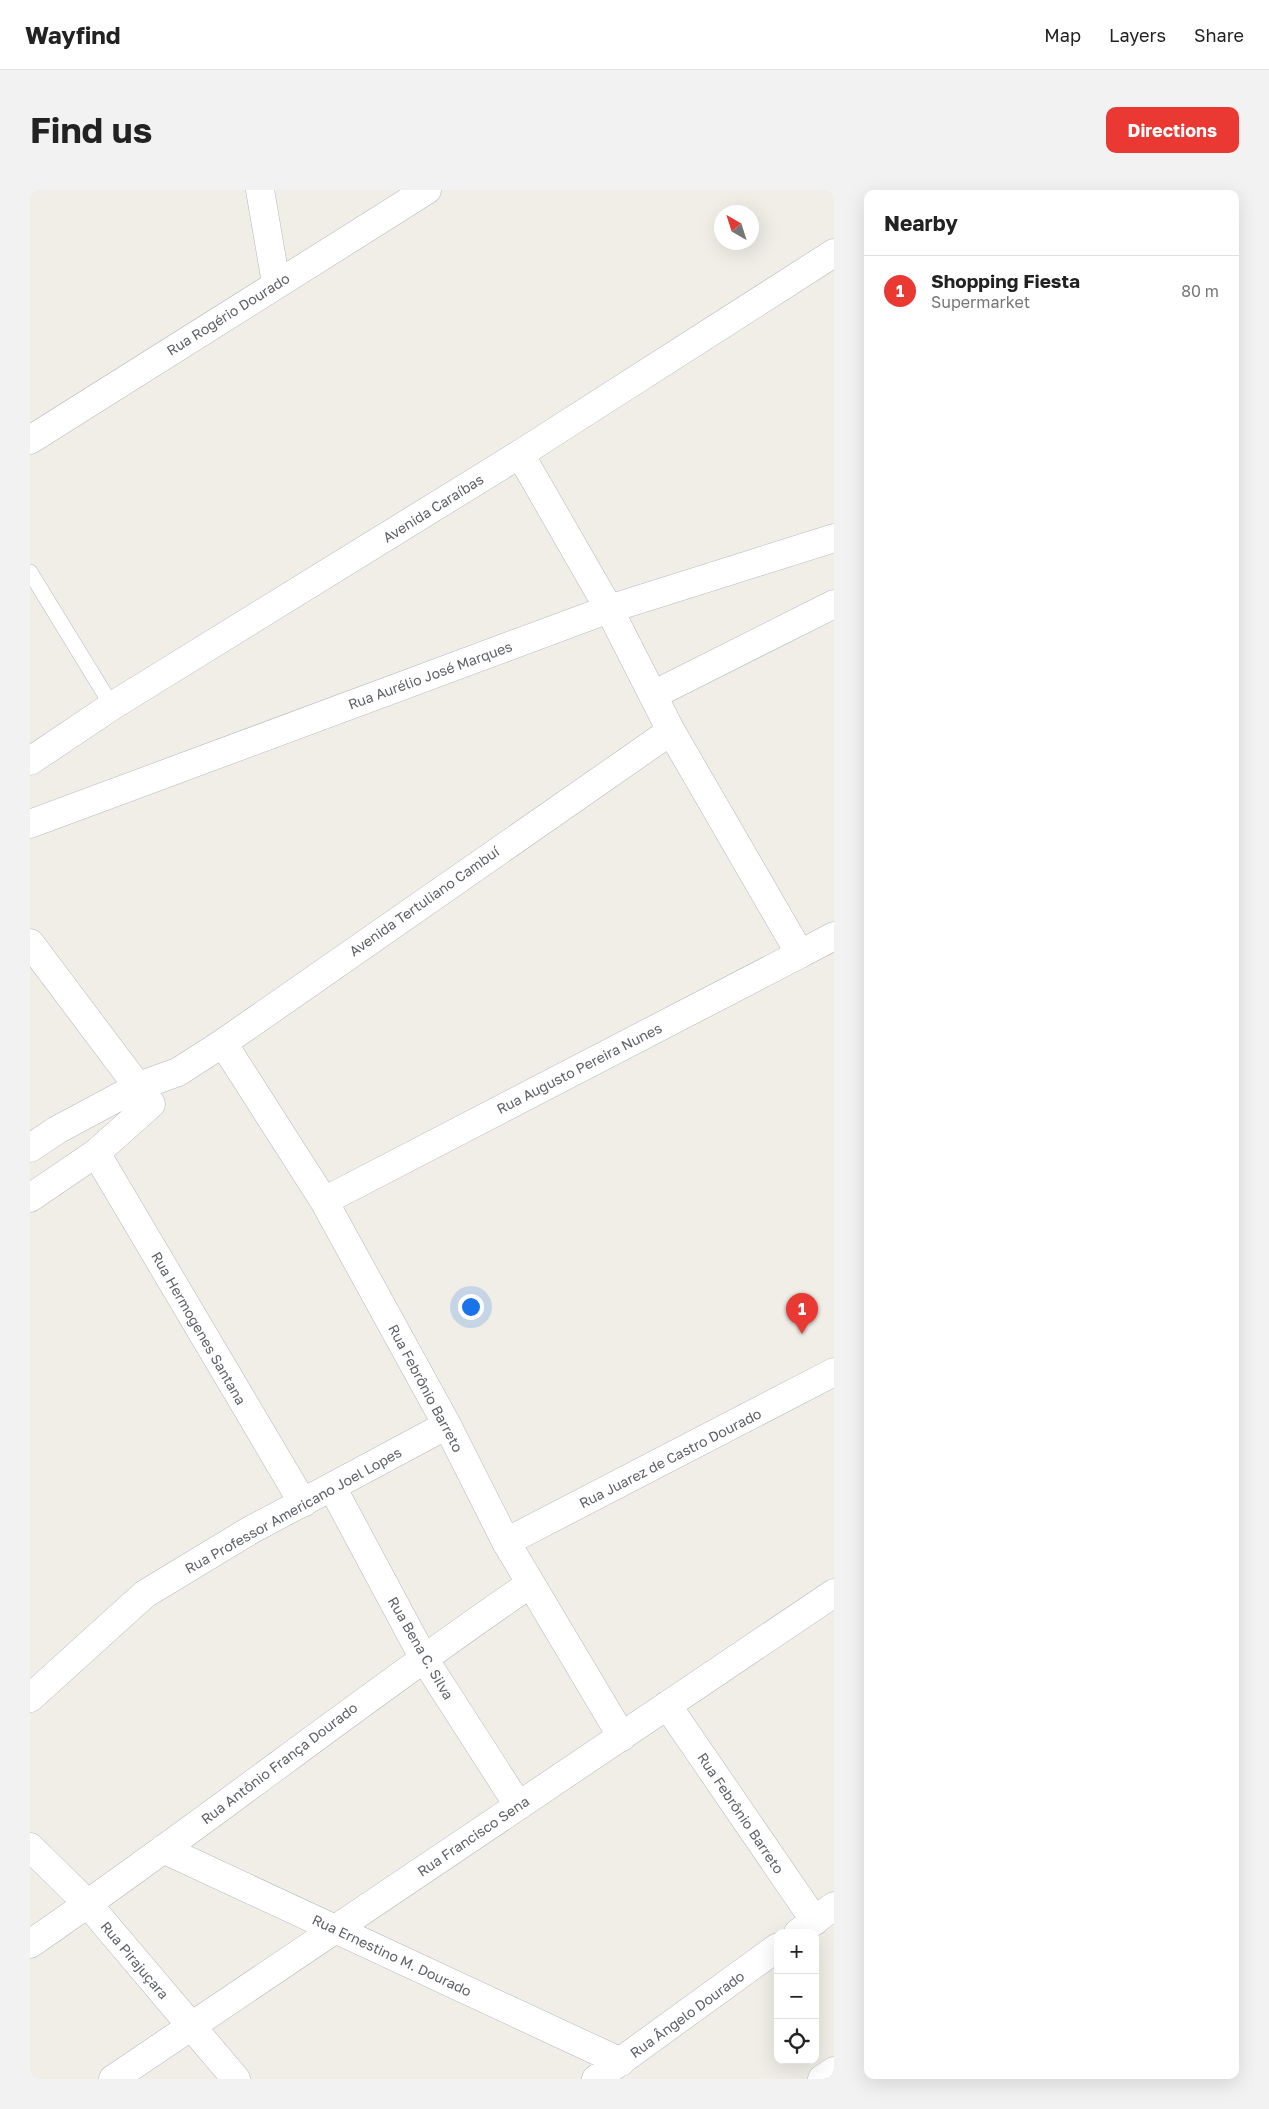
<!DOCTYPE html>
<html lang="en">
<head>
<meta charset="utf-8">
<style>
	:root { --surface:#fff; --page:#f2f2f2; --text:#222; --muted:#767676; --line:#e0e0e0; --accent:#ea3833 }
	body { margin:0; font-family:"Golos Text",sans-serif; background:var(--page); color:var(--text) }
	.controls { position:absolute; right:15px; bottom:15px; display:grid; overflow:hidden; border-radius:10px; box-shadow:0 5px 20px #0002 }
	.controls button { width:45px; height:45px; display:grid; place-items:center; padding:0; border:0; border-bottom:1px solid var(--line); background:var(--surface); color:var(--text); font:25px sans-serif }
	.compass { position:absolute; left:684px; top:15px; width:45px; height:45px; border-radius:50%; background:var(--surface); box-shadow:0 5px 20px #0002; rotate:321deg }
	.you { position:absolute; left:440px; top:1116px; width:18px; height:18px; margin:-12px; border:4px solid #fff; border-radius:50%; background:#1a73e8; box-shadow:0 0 0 8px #1a73e833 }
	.badge { display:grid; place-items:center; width:32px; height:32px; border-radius:50%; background:var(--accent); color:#fff; font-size:16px; font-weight:700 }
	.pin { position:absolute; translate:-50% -41px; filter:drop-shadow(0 1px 2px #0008) }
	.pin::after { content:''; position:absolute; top:26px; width:18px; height:15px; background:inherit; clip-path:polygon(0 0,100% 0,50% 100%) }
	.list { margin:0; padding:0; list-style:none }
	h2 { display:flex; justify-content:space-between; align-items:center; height:65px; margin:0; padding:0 20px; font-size:21px }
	h2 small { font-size:16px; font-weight:400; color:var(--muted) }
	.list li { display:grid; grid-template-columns:32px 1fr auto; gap:15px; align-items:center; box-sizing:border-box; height:70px; padding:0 20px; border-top:1px solid var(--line) }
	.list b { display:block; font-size:19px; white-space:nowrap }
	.list p { margin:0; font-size:16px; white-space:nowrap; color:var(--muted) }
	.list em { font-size:16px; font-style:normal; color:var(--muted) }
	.icon { flex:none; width:28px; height:28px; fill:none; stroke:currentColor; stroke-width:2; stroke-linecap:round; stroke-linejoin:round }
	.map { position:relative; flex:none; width:804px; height:1889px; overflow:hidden; border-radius:10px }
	header { display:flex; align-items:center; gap:30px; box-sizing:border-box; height:70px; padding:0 25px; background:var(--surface); border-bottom:1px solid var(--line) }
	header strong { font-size:24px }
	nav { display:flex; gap:28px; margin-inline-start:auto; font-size:18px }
	.intro { display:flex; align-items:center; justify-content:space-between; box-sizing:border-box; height:120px; padding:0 30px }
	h1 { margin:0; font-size:35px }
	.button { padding:12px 22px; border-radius:10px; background:var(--accent); color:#fff; font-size:18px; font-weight:700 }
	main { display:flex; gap:30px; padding:0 30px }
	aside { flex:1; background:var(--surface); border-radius:10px; box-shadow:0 5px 20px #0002 }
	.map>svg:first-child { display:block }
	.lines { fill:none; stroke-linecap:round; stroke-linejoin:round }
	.service-casing { stroke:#b4b7bb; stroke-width:16 }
	.minor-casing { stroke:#b4b7bb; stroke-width:29 }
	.tertiary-casing { stroke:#b4b7bb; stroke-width:29 }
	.secondary-casing { stroke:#b5b9be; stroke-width:29 }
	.service { stroke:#fff; stroke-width:15 }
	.minor { stroke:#fff; stroke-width:28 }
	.tertiary { stroke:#fff; stroke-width:28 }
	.secondary { stroke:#fff; stroke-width:28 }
	.labels { text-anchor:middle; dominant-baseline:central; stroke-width:5; stroke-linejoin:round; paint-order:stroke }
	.street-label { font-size:14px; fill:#5e6267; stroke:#fff }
</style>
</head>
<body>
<header>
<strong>Wayfind</strong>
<nav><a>Map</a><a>Layers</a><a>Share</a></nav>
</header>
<div class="intro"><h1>Find us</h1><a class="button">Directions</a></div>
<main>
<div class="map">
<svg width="804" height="1889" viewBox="0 0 804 1889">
	<rect width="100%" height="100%" fill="#f0eee7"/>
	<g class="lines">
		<defs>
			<path id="service" d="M0 382 82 516"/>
			<path id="minor" d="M230 0 246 93
				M0 250 397 0
				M490 264 579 419
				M623 505 804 414
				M770 764 804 746
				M66 963 273 1313
				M302 1297 393 1467 488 1615
				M476 1352 804 1182
				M637 1515 785 1731
				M0 1657 58 1714 206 1889
				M133 1659 591 1872
				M768 1743 804 1716
				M0 1754C169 1638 330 1510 500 1394
				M83 1889 804 1403
				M566 1889 748 1757
				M792 1889 804 1881"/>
			<path id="tertiary" d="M193 853 294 1011 417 1235 476 1352 592 1547
				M109 896 148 882 193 853 641 541
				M294 1011 770 764 641 541 579 419
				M0 1508 115 1404 219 1341 417 1235"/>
			<path id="secondary" d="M0 571 82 516 490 264 804 63
				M0 634 579 419 804 348
				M0 753 121 914 66 963 0 1008
				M0 958 27 940 109 896"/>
		</defs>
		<!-- service casing -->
		<use href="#service" class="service-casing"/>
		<!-- minor casing -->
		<use href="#minor" class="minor-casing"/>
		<!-- tertiary casing -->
		<use href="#tertiary" class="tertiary-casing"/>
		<!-- secondary casing -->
		<use href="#secondary" class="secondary-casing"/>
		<!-- service -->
		<use href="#service" class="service"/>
		<!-- minor -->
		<use href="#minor" class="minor"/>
		<!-- tertiary -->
		<use href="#tertiary" class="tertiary"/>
		<!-- secondary -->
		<use href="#secondary" class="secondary"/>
	</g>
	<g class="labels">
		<!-- street labels -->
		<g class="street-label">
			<text transform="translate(198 124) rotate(-32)">Rua Rogério Dourado</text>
			<text transform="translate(403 318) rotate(-32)">Avenida Caraíbas</text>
			<text transform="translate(400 485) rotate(-20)">Rua Aurélio José Marques</text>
			<text transform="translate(394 711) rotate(-35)">Avenida Tertuliano Cambuí</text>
			<text transform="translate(549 878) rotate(-27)">Rua Augusto Pereira Nunes</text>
			<text transform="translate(169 1138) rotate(60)">Rua Hermogenes Santana</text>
			<text transform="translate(396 1198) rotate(62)">Rua Febrônio Barreto</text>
			<text transform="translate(640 1268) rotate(-27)">Rua Juarez de Castro Dourado</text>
			<text transform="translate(263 1320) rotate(-29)">Rua Professor Americano Joel Lopes</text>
			<text transform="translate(391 1458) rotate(60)">Rua Bena C. Silva</text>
			<text transform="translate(249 1573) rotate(-37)">Rua Antônio França Dourado</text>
			<text transform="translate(711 1623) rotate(56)">Rua Febrônio Barreto</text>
			<text transform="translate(443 1646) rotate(-34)">Rua Francisco Sena</text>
			<text transform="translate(362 1765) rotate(25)">Rua Ernestino M. Dourado</text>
			<text transform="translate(105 1770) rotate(50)">Rua Pirajuçara</text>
			<text transform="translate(657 1824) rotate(-36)">Rua Ângelo Dourado</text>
		</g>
	</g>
</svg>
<div class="controls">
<button>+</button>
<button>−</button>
<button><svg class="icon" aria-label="locate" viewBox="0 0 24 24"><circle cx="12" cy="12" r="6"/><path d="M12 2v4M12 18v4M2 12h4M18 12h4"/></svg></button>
</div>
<svg class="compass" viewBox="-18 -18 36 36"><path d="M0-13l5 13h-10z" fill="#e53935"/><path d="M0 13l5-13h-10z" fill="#767676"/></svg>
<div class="you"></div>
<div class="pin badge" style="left:772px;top:1144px">1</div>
</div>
<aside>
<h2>Nearby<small></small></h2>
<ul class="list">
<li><span class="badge">1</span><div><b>Shopping Fiesta</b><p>Supermarket</p></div><em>80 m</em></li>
</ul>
</aside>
</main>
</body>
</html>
